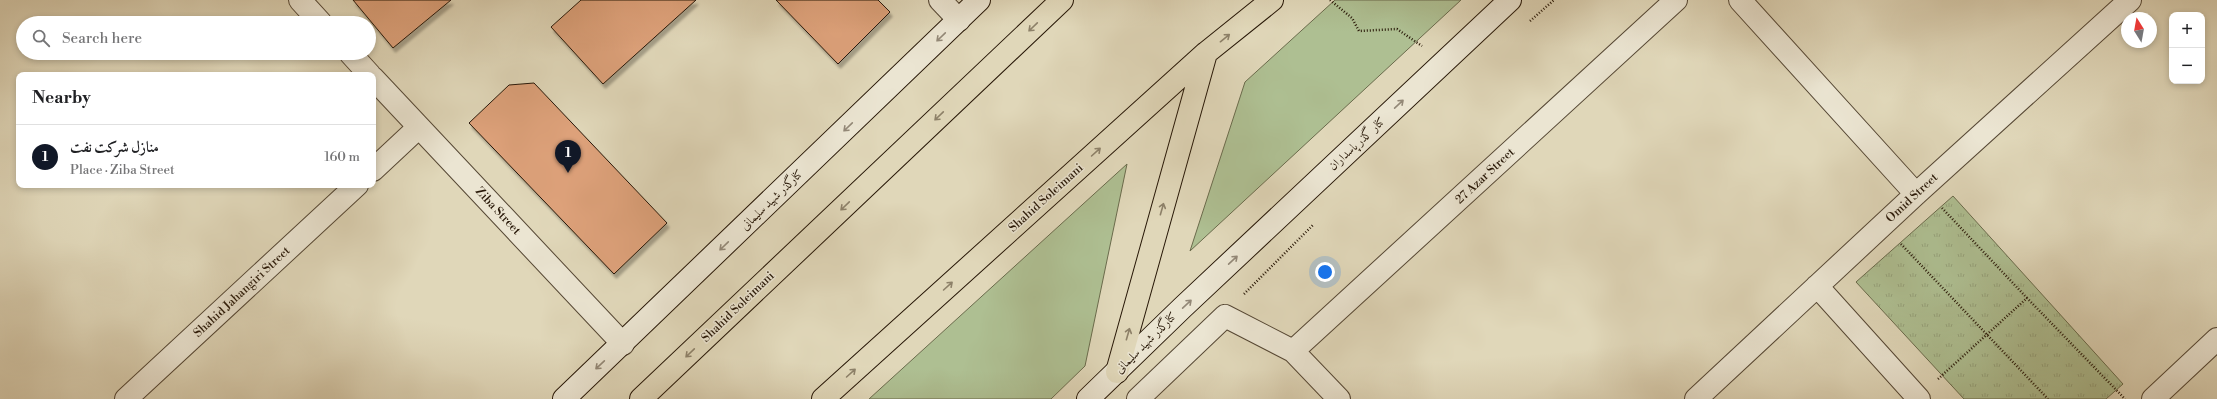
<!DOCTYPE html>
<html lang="en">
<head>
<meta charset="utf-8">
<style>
	:root { --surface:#fff; --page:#f2f2f2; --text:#202124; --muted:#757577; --line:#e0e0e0; --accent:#111827 }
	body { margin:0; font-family:"Libre Bodoni",Amiri,serif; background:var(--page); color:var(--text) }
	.controls { position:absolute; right:12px; top:12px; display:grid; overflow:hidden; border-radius:8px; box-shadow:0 2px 6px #0003 }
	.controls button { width:36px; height:36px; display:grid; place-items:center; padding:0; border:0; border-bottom:1px solid var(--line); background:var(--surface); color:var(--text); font:20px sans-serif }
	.compass { position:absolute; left:2121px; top:12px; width:36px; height:36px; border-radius:50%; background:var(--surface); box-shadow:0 2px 6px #0003; rotate:349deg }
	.you { position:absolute; left:1325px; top:272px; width:14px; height:14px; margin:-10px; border:3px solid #fff; border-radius:50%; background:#1a73e8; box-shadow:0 0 0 6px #1a73e833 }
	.badge { display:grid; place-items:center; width:26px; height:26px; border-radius:50%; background:var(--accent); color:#fff; font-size:13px; font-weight:700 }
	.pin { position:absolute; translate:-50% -33px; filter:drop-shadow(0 1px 2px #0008) }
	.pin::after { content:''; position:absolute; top:21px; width:14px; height:12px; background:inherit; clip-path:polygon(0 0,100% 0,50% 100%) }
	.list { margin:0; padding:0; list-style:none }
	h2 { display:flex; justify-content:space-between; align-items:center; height:52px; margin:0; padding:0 16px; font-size:17px }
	h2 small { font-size:13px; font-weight:400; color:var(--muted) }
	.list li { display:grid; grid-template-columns:26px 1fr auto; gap:12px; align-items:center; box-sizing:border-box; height:64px; padding:0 16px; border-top:1px solid var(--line) }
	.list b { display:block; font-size:15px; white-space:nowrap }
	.list p { margin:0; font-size:13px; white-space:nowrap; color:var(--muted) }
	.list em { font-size:13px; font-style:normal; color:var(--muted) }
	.icon { flex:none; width:22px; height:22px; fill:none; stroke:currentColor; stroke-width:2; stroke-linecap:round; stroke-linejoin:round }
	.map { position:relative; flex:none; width:2217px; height:399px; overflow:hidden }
	.search { position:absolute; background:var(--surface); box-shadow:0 2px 6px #0003; left:16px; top:16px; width:360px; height:44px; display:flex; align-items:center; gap:10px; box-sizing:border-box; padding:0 14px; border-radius:22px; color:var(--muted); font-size:15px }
	.panel { position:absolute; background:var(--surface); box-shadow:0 2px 6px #0003; left:16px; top:72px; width:360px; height:116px; border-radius:8px }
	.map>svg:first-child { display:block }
	.green { fill:#aebf92; stroke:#6a6b4c }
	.park { fill:url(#park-tufts); stroke:#6a6b4c }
	.building { fill:#dda17a; stroke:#271707; filter:url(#shadow) }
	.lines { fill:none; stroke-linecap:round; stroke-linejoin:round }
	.street-casing { stroke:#554734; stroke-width:24 }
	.secondary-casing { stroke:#271707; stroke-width:24 }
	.highway-casing { stroke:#271707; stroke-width:24 }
	.path { stroke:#271707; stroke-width:2.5; stroke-dasharray:1 2; stroke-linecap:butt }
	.street { stroke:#ebe5d2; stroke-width:22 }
	.secondary { stroke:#ebe5d2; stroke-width:22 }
	.highway { stroke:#e0d7b9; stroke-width:22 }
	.oneway { stroke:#8d8169 }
	.oneway2 { stroke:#938877 }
	.labels { text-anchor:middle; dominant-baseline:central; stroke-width:3; stroke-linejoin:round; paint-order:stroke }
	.street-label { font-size:12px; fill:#271707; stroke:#ebe5d2 }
</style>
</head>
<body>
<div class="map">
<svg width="2217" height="399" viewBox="0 0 2217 399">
	<defs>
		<pattern id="park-tufts" width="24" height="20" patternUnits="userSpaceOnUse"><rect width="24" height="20" fill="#aebf92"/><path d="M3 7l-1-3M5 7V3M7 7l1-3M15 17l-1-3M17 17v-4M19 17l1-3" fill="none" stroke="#96a37c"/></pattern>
		<filter id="shadow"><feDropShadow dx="2.5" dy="4.5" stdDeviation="1" flood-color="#0004"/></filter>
	</defs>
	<rect width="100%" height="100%" fill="#e0d7b9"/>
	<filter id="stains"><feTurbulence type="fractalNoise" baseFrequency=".005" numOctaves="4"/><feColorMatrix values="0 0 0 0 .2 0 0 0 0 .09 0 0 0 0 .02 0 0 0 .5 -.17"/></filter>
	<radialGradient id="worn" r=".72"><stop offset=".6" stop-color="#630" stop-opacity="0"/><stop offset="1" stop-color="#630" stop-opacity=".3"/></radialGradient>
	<!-- green -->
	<path class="green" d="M1335 0H1461L1190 251 1245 82Z
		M1127 164 1085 366 1051 399H869Z"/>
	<!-- park -->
	<path class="park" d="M1953 196 2123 384 2106 399H1964L1856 282Z"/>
	<!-- building -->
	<path class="building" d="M353 0H451L393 48Z
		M581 0H696L603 84 551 27Z
		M776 0H878L890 12 838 64Z
		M534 83 667 223 614 274 469 123 509 85Z"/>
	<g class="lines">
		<defs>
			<path id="street" d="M300 0 321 23
				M940 0 959 20
				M1740 0 1916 194
				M350 53 370 75
				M373 78 623 344
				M373 170 419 127
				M1817 286 1919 399
				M1293 351 1676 0
				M126 399 357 185
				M1138 399 1225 316 1293 351 1339 399
				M1696 399 1916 194 2130 0
				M2153 399 2217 339"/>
			<path id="secondary" d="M564 399 979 0
				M1088 399 1182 308 1510 0"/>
			<path id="highway" d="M1117 372 1206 53
				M641 399 1062 0
				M823 399 1206 53 1272 0"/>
		</defs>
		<!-- street casing -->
		<use href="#street" class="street-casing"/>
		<!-- secondary casing -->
		<use href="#secondary" class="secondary-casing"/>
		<!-- highway casing -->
		<use href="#highway" class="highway-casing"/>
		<!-- path -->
		<path class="path" d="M1330 0 1352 18 1359 31 1397 29 1422 46
			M1530 21 1554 0
			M1942 208 2027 298
			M1901 244 2048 399
			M1244 294 1314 224
			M1938 379 2027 298 2125 399"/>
		<!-- street -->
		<use href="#street" class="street"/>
		<!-- secondary -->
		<use href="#secondary" class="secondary"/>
		<!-- highway -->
		<use href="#highway" class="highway"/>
	</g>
	<!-- one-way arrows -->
	<defs><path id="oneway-shaft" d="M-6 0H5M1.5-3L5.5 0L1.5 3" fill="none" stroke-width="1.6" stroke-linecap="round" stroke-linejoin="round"/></defs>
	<g class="oneway">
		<use href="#oneway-shaft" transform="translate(1033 27) rotate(136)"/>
		<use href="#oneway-shaft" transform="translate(1225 38) rotate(-39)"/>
		<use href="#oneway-shaft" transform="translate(939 116) rotate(136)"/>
		<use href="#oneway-shaft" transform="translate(1096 152) rotate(-42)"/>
		<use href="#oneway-shaft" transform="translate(845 206) rotate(136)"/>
		<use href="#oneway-shaft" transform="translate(1162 209) rotate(-74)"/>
		<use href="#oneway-shaft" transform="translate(948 286) rotate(-42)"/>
		<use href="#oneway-shaft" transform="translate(1128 334) rotate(-74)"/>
		<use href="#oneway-shaft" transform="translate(690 353) rotate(136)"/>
		<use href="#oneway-shaft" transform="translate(851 373) rotate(-42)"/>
	</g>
	<g class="oneway2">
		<use href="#oneway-shaft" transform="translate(941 37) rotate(136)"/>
		<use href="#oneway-shaft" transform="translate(1399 104) rotate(-43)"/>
		<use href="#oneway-shaft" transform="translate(848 127) rotate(136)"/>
		<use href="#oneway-shaft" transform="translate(724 246) rotate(136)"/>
		<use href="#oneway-shaft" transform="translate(1233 260) rotate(-43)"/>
		<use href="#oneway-shaft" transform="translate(1187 304) rotate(-43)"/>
		<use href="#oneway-shaft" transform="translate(600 365) rotate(137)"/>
	</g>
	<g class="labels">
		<!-- street labels -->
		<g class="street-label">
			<text transform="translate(1357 144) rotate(-43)">کنار گذر پاسداران</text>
			<text transform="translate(1485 176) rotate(-43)">27 Azar Street</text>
			<text transform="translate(1046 198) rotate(-42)">Shahid Soleimani</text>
			<text transform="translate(1912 198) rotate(-43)">Omid Street</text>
			<text transform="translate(772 200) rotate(-44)">کنارگذر شهید سلیمانی</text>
			<text transform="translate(498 211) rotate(47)">Ziba Street</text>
			<text transform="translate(242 292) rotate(-43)">Shahid Jahangiri Street</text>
			<text transform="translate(738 307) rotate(-44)">Shahid Soleimani</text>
			<text transform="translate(1146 343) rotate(-45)">کنارگذر شهید سلیمانی</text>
		</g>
	</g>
	<rect width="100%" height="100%" filter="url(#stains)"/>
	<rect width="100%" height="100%" fill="url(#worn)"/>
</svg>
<div class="controls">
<button>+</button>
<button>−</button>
</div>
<svg class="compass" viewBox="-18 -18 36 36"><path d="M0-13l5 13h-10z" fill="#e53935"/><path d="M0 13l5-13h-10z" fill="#757577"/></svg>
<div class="you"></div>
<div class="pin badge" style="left:568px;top:173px">1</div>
<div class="search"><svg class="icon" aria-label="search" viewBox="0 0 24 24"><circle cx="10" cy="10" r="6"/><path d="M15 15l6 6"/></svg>Search here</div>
<section class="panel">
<h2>Nearby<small></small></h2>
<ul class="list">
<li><span class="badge">1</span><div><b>منازل شرکت نفت</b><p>Place · Ziba Street</p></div><em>160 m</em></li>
</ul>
</section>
</div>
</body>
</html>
